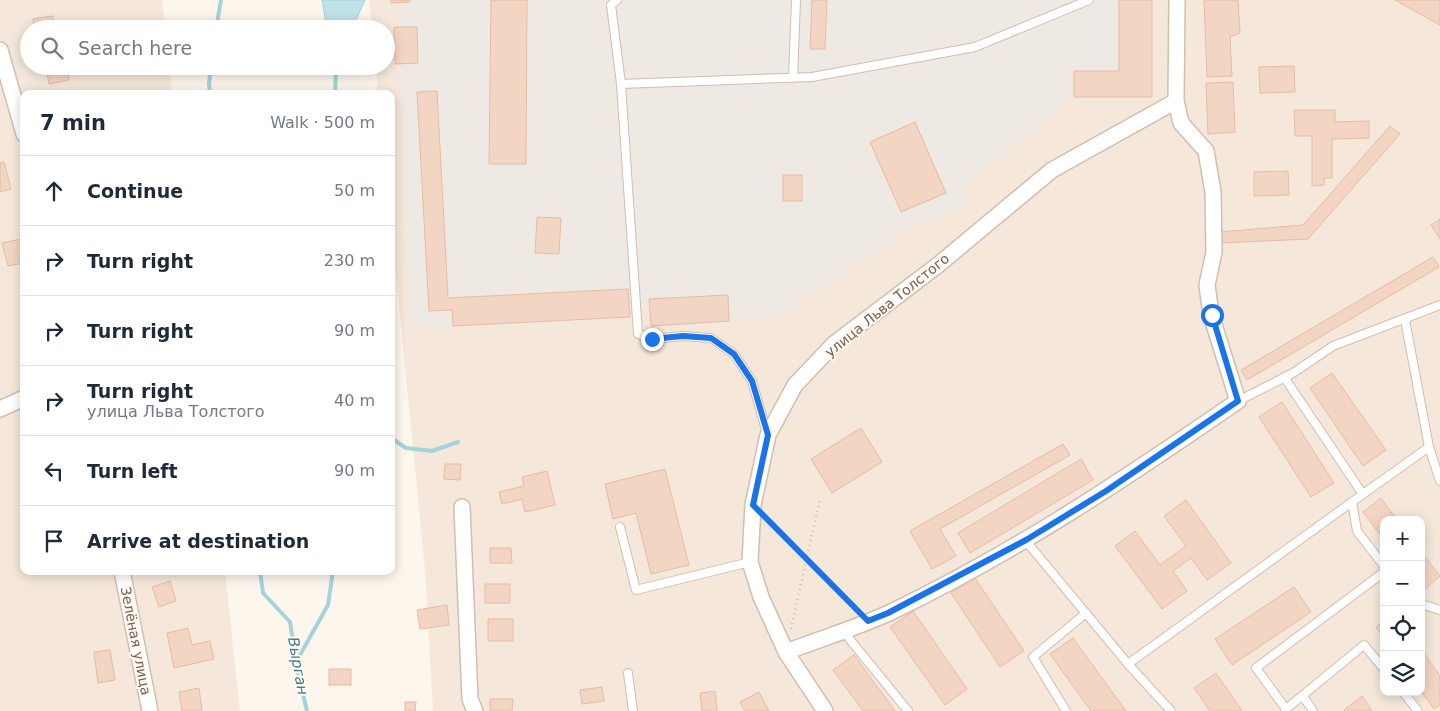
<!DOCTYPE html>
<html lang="en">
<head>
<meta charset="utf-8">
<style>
	:root { --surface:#fff; --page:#f2f2f3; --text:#1f2937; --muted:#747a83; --line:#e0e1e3 }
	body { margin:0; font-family:"DejaVu Sans",sans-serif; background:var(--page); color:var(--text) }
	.controls { position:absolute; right:15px; bottom:15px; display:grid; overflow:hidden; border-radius:10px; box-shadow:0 2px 12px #0003 }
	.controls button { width:45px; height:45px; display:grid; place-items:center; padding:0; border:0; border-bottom:1px solid var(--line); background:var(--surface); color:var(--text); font:25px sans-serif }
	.stop { position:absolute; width:15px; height:15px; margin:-11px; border:4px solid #1a73e8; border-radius:50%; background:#fff }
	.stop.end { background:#1a73e8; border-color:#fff; box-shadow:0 1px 5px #0008 }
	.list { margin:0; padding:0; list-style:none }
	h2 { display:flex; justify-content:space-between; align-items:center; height:65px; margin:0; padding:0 20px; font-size:21px }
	h2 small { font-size:16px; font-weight:400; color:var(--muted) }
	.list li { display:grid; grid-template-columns:32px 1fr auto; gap:15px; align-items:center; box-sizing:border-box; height:70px; padding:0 20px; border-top:1px solid var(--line) }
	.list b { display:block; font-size:19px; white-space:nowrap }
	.list p { margin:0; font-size:16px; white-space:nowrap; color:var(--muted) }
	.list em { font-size:16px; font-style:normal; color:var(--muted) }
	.icon { flex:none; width:28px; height:28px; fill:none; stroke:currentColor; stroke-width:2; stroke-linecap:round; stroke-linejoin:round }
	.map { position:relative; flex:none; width:1440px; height:711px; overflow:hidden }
	.search { position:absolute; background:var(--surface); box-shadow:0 2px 12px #0003; left:20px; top:20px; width:375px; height:55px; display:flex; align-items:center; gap:12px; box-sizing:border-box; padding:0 18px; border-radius:28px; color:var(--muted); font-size:19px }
	.panel { position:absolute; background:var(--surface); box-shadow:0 2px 12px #0003; left:20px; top:90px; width:375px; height:485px; border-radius:10px }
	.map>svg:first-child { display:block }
	.residential { fill:#f5e8da; fill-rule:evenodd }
	.industrial { fill:#efe9e4 }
	.water { fill:#bfe3e8; stroke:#a5d3da }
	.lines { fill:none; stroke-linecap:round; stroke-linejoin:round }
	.stream { stroke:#a5d3da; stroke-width:4 }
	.building { fill:#f3d5c3; stroke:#e6bba3 }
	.lane-casing { stroke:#d1beb0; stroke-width:10 }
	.street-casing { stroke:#d1beb0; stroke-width:18 }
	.path { stroke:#d9b8a5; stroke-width:2.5; stroke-dasharray:1 4; stroke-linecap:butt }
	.lane { stroke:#fff; stroke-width:8 }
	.street { stroke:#fff; stroke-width:15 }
	.route { stroke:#1a73e8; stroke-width:6 }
	.labels { text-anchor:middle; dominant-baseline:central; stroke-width:4; stroke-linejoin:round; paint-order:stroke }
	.street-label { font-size:14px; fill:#7a5c4d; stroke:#fffaf3 }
	.water-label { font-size:15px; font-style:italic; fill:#437c86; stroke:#fffaf3 }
</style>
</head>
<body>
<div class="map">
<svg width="1440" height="711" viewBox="0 0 1440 711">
	<rect width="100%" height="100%" fill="#fdf6ec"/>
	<!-- residential -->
	<path class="residential" d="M0 0H162L165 29H29V66H169L172 94H24V571H225L240 711H0Z
		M369 0H1440V711H433L425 570 391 225V94H378L376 66H386V29H372ZM1384 520H1421V692H1384Z"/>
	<!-- industrial -->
	<path class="industrial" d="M399 0H1152V97H1074L963 186 966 204 907 231 781 315 729 321 651 326 649 307 629 309 630 317 412 330 406 238Z"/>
	<!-- water -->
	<path class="water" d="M322 0H365L352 29H327Z"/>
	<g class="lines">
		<!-- stream -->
		<path class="stream" d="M216 29 221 0
			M210 94 209 83 211 66
			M335 94 336 66
			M391 438 406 448 432 451 458 442
			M260 571 263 593 290 622 298 673 307 711
			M296 662 328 605 333 571"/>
	</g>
	<!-- building -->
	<path class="building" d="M391 0H410V2L391 3Z
		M491 0H527L526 164H489Z
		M812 0H827L825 49H810Z
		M1119 0H1152V97H1074V71H1119Z
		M1204 0H1238L1240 33 1230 37 1232 76 1207 77Z
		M1395 0H1440V25Z
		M53 16 55 29H34L33 19Z
		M394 27H417L418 63 395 64Z
		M46 66H67L69 80 49 84Z
		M1294 66 1295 92 1260 93 1259 67Z
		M1233 82 1235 132 1208 134 1206 83Z
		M437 91 448 298 628 289 630 317 453 326 452 310 429 311 417 92Z
		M1294 110H1335V122L1369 121V138L1332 139V178H1324V185L1312 186V136H1295Z
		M915 122 946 193 901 212 870 142Z
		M1390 126 1400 134 1308 239 1221 243 1219 232 1303 225Z
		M4 162 11 189 0 192V163Z
		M1288 171 1289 195 1254 196V172Z
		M783 175H802V201H783Z
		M537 217 561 218 559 254 535 253Z
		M1440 219V239L1431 225Z
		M22 239 24 263 8 266 2 243Z
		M1433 257 1439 267 1247 380 1241 370Z
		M728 295 729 321 651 326 649 299Z
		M1332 373 1386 450 1363 466 1310 388Z
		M1282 402 1334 483 1311 497 1259 417Z
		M861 428 882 462 832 493 811 459Z
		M1063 444 1070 455 940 529 956 556 932 569 910 531Z
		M1081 459 1093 480 970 553 958 533Z
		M445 464H461L460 480 444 479Z
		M665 469 689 565 651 574 636 513 613 519 605 484Z
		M547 471 555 505 525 512 522 499 502 504 499 492 524 486 522 477Z
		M1381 498 1397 520H1384V540L1363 512Z
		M1186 500 1231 563 1207 580 1191 558 1173 571 1187 591 1162 609 1115 546 1135 531 1160 565 1186 546 1164 516Z
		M490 548H511L512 563H490Z
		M1421 552 1440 576 1423 591 1421 589Z
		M975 578 1024 651 1000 667 951 593Z
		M170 581 176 601 159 607 152 587Z
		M485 584H510V603H485Z
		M1294 587 1311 612 1232 665 1215 639Z
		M447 605 449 625 420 629 417 610Z
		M913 611 967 689 945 705 890 627Z
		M488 619H513V641H488Z
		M1384 621V638L1376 627Z
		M188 628 192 645 210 641 214 659 174 668 167 633Z
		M1073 638 1126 711H1091L1050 654Z
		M1421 649 1440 676V705L1434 709 1421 691Z
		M110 650 115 680 98 683 94 652Z
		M854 655 895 711H863L833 670Z
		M329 669H351V685H329Z
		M1216 673 1242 711H1210L1194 688Z
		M602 687 604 701 582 704 580 690Z
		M199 688 202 711H182L179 692Z
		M715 691 717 711H702L700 693Z
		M759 692 769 711H745L740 702Z
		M1362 696 1372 711H1345L1344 710Z
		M490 699H513L512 711H490Z
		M405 702H416L415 711H405Z"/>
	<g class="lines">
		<defs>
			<path id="lane" d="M617 0 611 5 621 84 638 334 652 339 683 336 711 338 734 354 752 381 767 433
				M793 78 796 0
				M621 84 812 77 975 47 1089 0
				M1284 377 1362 493
				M1238 401 1293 373 1333 346 1440 305
				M1429 447 1440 481
				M620 527 636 590 750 562
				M1025 540 1128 664 1352 502
				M1384 566 1357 531 1352 502 1429 447 1405 320
				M1421 604 1440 610
				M843 631 908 711
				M1128 664 1171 711
				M628 673 633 711
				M1403 692 1418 711
				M1303 696 1313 711
				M1286 709 1364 645 1384 669
				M1066 711 1033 657 1086 613
				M1285 711 1286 709 1256 668 1384 572"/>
			<path id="street" d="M0 50 24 134
				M0 409 24 398
				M462 507 470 699 475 711
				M122 571 150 711
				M786 652C820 639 856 628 889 613 1013 554 1126 478 1238 401L1211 315 1207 285 1214 252 1213 192 1206 151 1181 123 1176 101 1177 0
				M825 711 786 652 761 597 750 562 753 505 768 435 795 385 834 344 938 265 1052 170 1176 101"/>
		</defs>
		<!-- lane casing -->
		<use href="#lane" class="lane-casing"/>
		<!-- street casing -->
		<use href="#street" class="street-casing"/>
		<!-- path -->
		<path class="path" d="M765 518 858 611
			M791 629 820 499"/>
		<!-- lane -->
		<use href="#lane" class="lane"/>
		<!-- street -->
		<use href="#street" class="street"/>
	</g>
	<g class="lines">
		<!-- route -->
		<path class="route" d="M652 339 683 336 711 338 734 354 752 381 768 435 753 505 868 621 888 613 1026 540 1106 491 1238 401 1212 315"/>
	</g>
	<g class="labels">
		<!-- street labels -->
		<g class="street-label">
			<text transform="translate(887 305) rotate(-39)">улица Льва Толстого</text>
			<text transform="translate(136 641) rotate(79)">Зелёная улица</text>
		</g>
		<!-- water labels -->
		<g class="water-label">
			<text transform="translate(298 666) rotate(80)">Вырган</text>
		</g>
	</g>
</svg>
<div class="controls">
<button>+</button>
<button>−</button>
<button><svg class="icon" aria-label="locate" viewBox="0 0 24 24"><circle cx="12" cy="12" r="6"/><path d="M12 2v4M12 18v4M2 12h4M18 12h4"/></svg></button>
<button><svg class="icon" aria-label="layers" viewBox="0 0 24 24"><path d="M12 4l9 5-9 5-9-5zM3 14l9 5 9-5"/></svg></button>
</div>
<div class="stop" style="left:1212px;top:315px"></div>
<div class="stop end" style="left:652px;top:339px"></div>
<div class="search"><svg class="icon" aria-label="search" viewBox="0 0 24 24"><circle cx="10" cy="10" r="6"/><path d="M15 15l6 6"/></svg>Search here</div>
<section class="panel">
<h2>7 min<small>Walk · 500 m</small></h2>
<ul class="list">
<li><svg class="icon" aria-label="ahead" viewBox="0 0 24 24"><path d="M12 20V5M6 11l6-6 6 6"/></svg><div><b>Continue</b></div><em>50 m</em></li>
<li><svg class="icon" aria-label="right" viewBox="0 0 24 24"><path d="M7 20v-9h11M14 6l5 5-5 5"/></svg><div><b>Turn right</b></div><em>230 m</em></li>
<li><svg class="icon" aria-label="right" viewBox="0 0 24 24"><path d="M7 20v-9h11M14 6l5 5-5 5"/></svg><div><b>Turn right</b></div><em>90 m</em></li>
<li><svg class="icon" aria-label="right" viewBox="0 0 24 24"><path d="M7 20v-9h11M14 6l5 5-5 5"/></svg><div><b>Turn right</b><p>улица Льва Толстого</p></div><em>40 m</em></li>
<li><svg class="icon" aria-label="left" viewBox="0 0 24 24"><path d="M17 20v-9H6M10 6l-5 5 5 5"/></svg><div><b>Turn left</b></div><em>90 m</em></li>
<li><svg class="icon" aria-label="arrive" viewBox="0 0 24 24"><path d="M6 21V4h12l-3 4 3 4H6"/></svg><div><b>Arrive at destination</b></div></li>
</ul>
</section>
</div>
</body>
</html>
